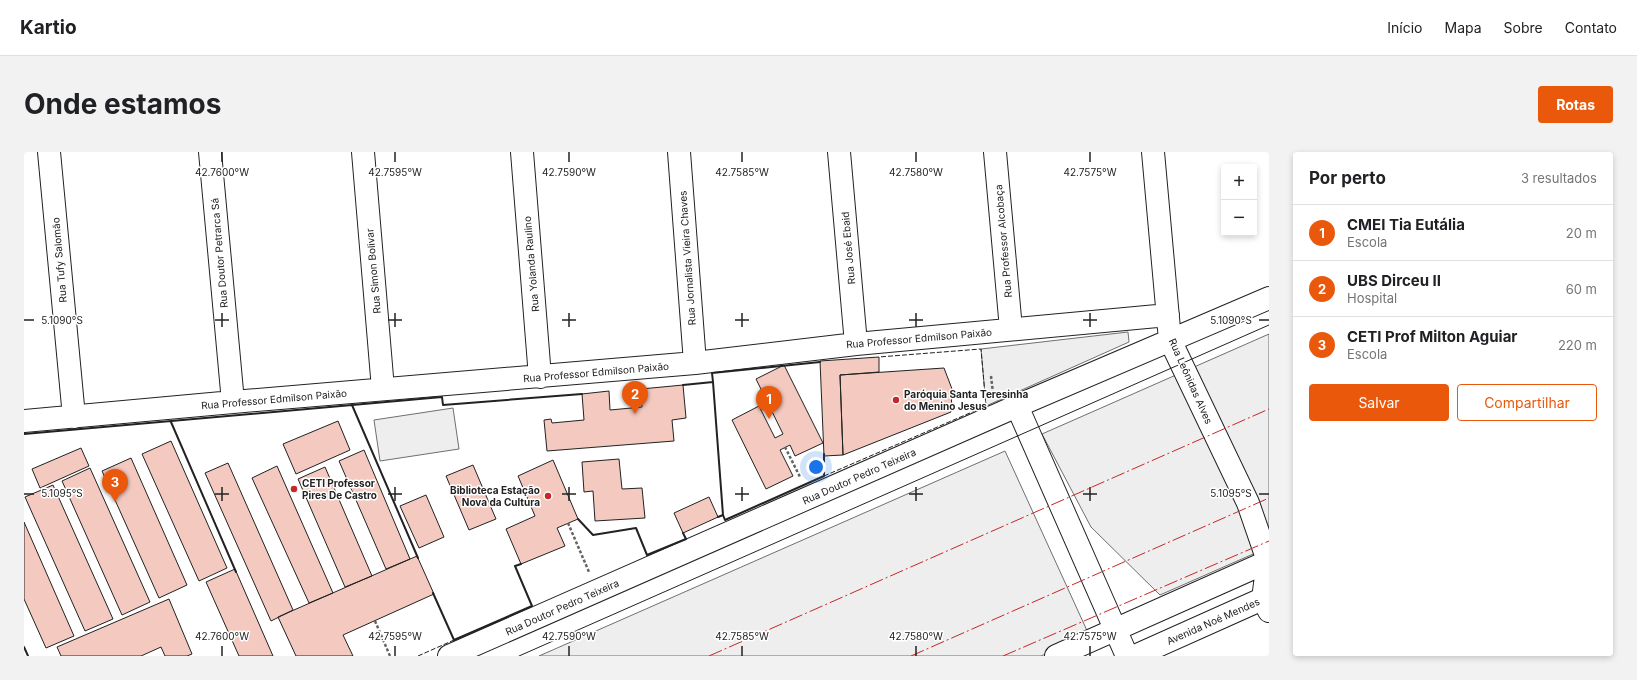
<!DOCTYPE html>
<html lang="pt">
<head>
<meta charset="utf-8">
<style>
	:root { --surface:#fff; --page:#f2f2f2; --text:#202124; --muted:#757577; --line:#e0e0e0; --accent:#ea580c }
	body { margin:0; font-family:Inter,sans-serif; background:var(--page); color:var(--text) }
	.controls { position:absolute; right:12px; top:12px; display:grid; overflow:hidden; border-radius:4px; box-shadow:0 2px 6px #0003 }
	.controls button { width:36px; height:36px; display:grid; place-items:center; padding:0; border:0; border-bottom:1px solid var(--line); background:var(--surface); color:var(--text); font:20px sans-serif }
	.you { position:absolute; left:792px; top:315px; width:14px; height:14px; margin:-10px; border:3px solid #fff; border-radius:50%; background:#1a73e8; box-shadow:0 0 0 6px #1a73e833 }
	.badge { display:grid; place-items:center; width:26px; height:26px; border-radius:50%; background:var(--accent); color:#fff; font-size:13px; font-weight:700 }
	.pin { position:absolute; translate:-50% -33px; filter:drop-shadow(0 1px 2px #0008) }
	.pin::after { content:''; position:absolute; top:21px; width:14px; height:12px; background:inherit; clip-path:polygon(0 0,100% 0,50% 100%) }
	.list { margin:0; padding:0; list-style:none }
	h2 { display:flex; justify-content:space-between; align-items:center; height:52px; margin:0; padding:0 16px; font-size:17px }
	h2 small { font-size:13px; font-weight:400; color:var(--muted) }
	.list li { display:grid; grid-template-columns:26px 1fr auto; gap:12px; align-items:center; box-sizing:border-box; height:56px; padding:0 16px; border-top:1px solid var(--line) }
	.list b { display:block; font-size:15px; white-space:nowrap }
	.list p { margin:0; font-size:13px; white-space:nowrap; color:var(--muted) }
	.list em { font-size:13px; font-style:normal; color:var(--muted) }
	.actions { display:flex; gap:8px; padding:12px 16px }
	.actions a { flex:1; padding:9px 0; border:1px solid var(--accent); border-radius:4px; text-align:center; font-size:14px; color:var(--accent) }
	.actions .main { background:var(--accent); color:#fff }
	.map { position:relative; flex:none; width:1245px; height:504px; overflow:hidden; border-radius:4px }
	header { display:flex; align-items:center; gap:24px; box-sizing:border-box; height:56px; padding:0 20px; background:var(--surface); border-bottom:1px solid var(--line) }
	header strong { font-size:19px }
	nav { display:flex; gap:22px; margin-inline-start:auto; font-size:14px }
	.intro { display:flex; align-items:center; justify-content:space-between; box-sizing:border-box; height:96px; padding:0 24px }
	h1 { margin:0; font-size:28px }
	.button { padding:10px 18px; border-radius:4px; background:var(--accent); color:#fff; font-size:14px; font-weight:700 }
	main { display:flex; gap:24px; padding:0 24px }
	aside { flex:1; background:var(--surface); border-radius:4px; box-shadow:0 2px 6px #0003 }
	.map>svg:first-child { display:block }
	.green { fill:#eee; stroke:#6f6f6f }
	.building { fill:#f3c9c0; stroke:#222 }
	.lines { fill:none; stroke-linecap:round; stroke-linejoin:round }
	.minor-casing { stroke:#222; stroke-width:24 }
	.major-casing { stroke:#222; stroke-width:24 }
	.path { stroke:#646464; stroke-width:2.5; stroke-dasharray:3 2; stroke-linecap:butt }
	.minor { stroke:#fff; stroke-width:22 }
	.major { stroke:#fff; stroke-width:22 }
	.tram { stroke:#222; stroke-width:1 }
	.fence { stroke:#222; stroke-width:1; stroke-dasharray:5 2; stroke-linecap:butt }
	.wall { stroke:#222; stroke-width:2 }
	.power { stroke:#c62828; stroke-width:1; stroke-dasharray:14 3 2 3; stroke-linecap:butt }
	.ticks { fill:none; stroke:#222; stroke-width:1.5 }
	.poi-dot { fill:#c62828; stroke:#fff; stroke-width:1.5 }
	.labels { text-anchor:middle; dominant-baseline:central; stroke-width:3; stroke-linejoin:round; paint-order:stroke }
	.street-label { font-size:10px; fill:#222; stroke:#fff }
	.poi-label { font-size:10px; font-weight:bold; fill:#222; stroke:#fff; text-anchor:start }
	.ticks-label { font-size:10px; text-anchor:middle; fill:#222; stroke:#fff; stroke-width:3; stroke-linejoin:round; paint-order:stroke }
</style>
</head>
<body>
<header>
<strong>Kartio</strong>
<nav><a>Início</a><a>Mapa</a><a>Sobre</a><a>Contato</a></nav>
</header>
<div class="intro"><h1>Onde estamos</h1><a class="button">Rotas</a></div>
<main>
<div class="map">
<svg width="1245" height="504" viewBox="0 0 1245 504">
	<rect width="100%" height="100%" fill="#fff"/>
	<!-- green -->
	<path class="green" d="M1104 180 1105 190 962 254 957 197Z
		M1245 182V395L1136 443 1067 375 1018 282Z
		M429 256 435 297 356 309 350 268Z
		M981 299 1065 483 1017 504H515Z"/>
	<!-- building -->
	<path class="building" d="M855 205V220L816 223 819 303 800 304 796 209Z
		M760 213 799 291 771 304 766 293 756 298 769 324 742 337 708 268 735 254 751 286 759 282 732 227Z
		M920 216 928 237 927 260 819 303 816 223Z
		M659 233 662 266 648 268 650 289 523 299 520 268 527 267 528 271 560 268 558 242 585 239 586 258 618 255 617 237Z
		M314 269 326 298 272 322 259 292Z
		M147 289 203 416 175 429 118 302Z
		M57 296 65 314 16 336 8 317Z
		M340 298 386 407 362 417 315 309Z
		M107 306 163 433 135 446 78 319Z
		M595 307 598 337 618 336 621 366 571 369 569 339 560 340 558 310Z
		M529 308 554 367 533 376 541 394 497 412 482 377 511 364 494 324Z
		M204 311 269 458 247 469 181 321Z
		M449 313 472 367 445 378 422 324Z
		M253 314 309 441 285 451 228 326Z
		M301 315 348 424 321 435 274 327Z
		M66 316 126 450 98 463 38 329Z
		M29 333 89 467 61 479 1 345Z
		M402 343 420 385 395 396 376 354Z
		M685 345 694 365 659 381 650 361Z
		M0 370 50 484 22 496 0 447Z
		M393 404 410 442 319 483 329 504H272L254 465Z
		M211 417 249 504H215L182 430Z
		M145 447 168 502 163 504H141L137 495 117 504H37L33 495Z"/>
	<g class="lines">
		<defs>
			<path id="minor" d="M25 0 50 265
				M186 0 209 250
				M339 0 359 237
				M498 0 516 225
				M655 0 671 211
				M815 0 832 192
				M971 0 987 177
				M1129 0 1146 188 1224 351 1244 409 1239 447 1245 459
				M993 254 1103 504
				M0 269 209 250 671 211 832 192 1144 163
				M425 504 993 254 1245 146
				M1032 504 1245 409"/>
			<path id="major" d="M1111 504 1245 444"/>
		</defs>
		<!-- minor casing -->
		<use href="#minor" class="minor-casing"/>
		<!-- major casing -->
		<use href="#major" class="major-casing"/>
		<!-- path -->
		<path class="path" d="M967 224 969 241
			M761 295 776 325
			M544 371 565 420
			M351 469 366 504"/>
		<!-- minor -->
		<use href="#minor" class="minor"/>
		<!-- major -->
		<use href="#major" class="major"/>
		<!-- tram -->
		<path class="tram" d="M495 504 1245 173"/>
		<!-- fence -->
		<path class="fence" d="M800 324 962 254 957 197 855 205
			M394 504 430 488"/>
		<!-- wall -->
		<path class="wall" d="M689 230 699 363
			M659 233 689 230 688 221 796 210
			M328 253 394 406
			M147 270 212 420
			M0 282 418 245 419 253 558 242
			M694 365 699 363 701 368 800 324V302
			M554 367 569 383 612 376 623 403 662 387 659 381
			M409 441 430 488 508 454 491 414 497 412
			M0 495 4 504"/>
		<!-- power -->
		<path class="power" d="M685 504 1245 257
			M887 504 1245 346
			M979 504 1245 389"/>
	</g>
	<!-- ticks -->
	<path class="ticks" d="M198 0V10M371 0V10M545 0V10M718 0V10M892 0V10M1066 0V10M198 161V175M371 161V175M545 161V175M718 161V175M892 161V175M1066 161V175M0 168H10M191 168H205M364 168H378M538 168H552M711 168H725M885 168H899M1059 168H1073M1235 168H1245M198 335V349M371 335V349M545 335V349M718 335V349M892 335V349M1066 335V349M0 342H10M191 342H205M364 342H378M538 342H552M711 342H725M885 342H899M1059 342H1073M1235 342H1245M198 494V504M371 494V504M545 494V504M718 494V504M892 494V504M1066 494V504"/>
	<!-- markers -->
	<g class="poi-dot">
		<circle cx="872" cy="248" r="4"/>
		<circle cx="270" cy="337" r="4"/>
		<circle cx="524" cy="344" r="4"/>
	</g>
	<g class="labels">
		<!-- street labels -->
		<g class="street-label">
			<text transform="translate(979 89) rotate(-95)">Rua Professor Alcobaça</text>
			<text transform="translate(824 96) rotate(-95)">Rua José Ebaid</text>
			<text transform="translate(195 101) rotate(-95)">Rua Doutor Petrarca Sá</text>
			<text transform="translate(663 106) rotate(-94)">Rua Jornalista Vieira Chaves</text>
			<text transform="translate(35 108) rotate(-95)">Rua Tufy Salomão</text>
			<text transform="translate(507 112) rotate(-95)">Rua Yolanda Raulino</text>
			<text transform="translate(349 119) rotate(-95)">Rua Simon Bolivar</text>
			<text transform="translate(895 186) rotate(-5)">Rua Professor Edmilson Paixão</text>
			<text transform="translate(572 220) rotate(-5)">Rua Professor Edmilson Paixão</text>
			<text transform="translate(1167 229) rotate(66)">Rua Leônidas Alves</text>
			<text transform="translate(250 247) rotate(-5)">Rua Professor Edmilson Paixão</text>
			<text transform="translate(835 324) rotate(-24)">Rua Doutor Pedro Teixeira</text>
			<text transform="translate(538 455) rotate(-24)">Rua Doutor Pedro Teixeira</text>
			<text transform="translate(1189 469) rotate(-24)">Avenida Noé Mendes</text>
		</g>
		<!-- poi labels -->
		<g class="poi-label">
			<text x="880" y="242">Paróquia Santa Teresinha<tspan x="880" dy="12">do Menino Jesus</tspan></text>
			<text x="278" y="331">CETI Professor<tspan x="278" dy="12">Pires De Castro</tspan></text>
			<text x="516" y="338" text-anchor="end">Biblioteca Estação<tspan x="516" dy="12">Nova da Cultura</tspan></text>
		</g>
	</g>
	<g class="ticks-label">
		<text x="198" y="24">42.7600°W</text>
		<text x="371" y="24">42.7595°W</text>
		<text x="545" y="24">42.7590°W</text>
		<text x="718" y="24">42.7585°W</text>
		<text x="892" y="24">42.7580°W</text>
		<text x="1066" y="24">42.7575°W</text>
		<text x="38" y="172">5.1090°S</text>
		<text x="1207" y="172">5.1090°S</text>
		<text x="38" y="345">5.1095°S</text>
		<text x="1207" y="345">5.1095°S</text>
		<text x="198" y="488">42.7600°W</text>
		<text x="371" y="488">42.7595°W</text>
		<text x="545" y="488">42.7590°W</text>
		<text x="718" y="488">42.7585°W</text>
		<text x="892" y="488">42.7580°W</text>
		<text x="1066" y="488">42.7575°W</text>
	</g>
</svg>
<div class="controls">
<button>+</button>
<button>−</button>
</div>
<div class="you"></div>
<div class="pin badge" style="left:745px;top:267px">1</div>
<div class="pin badge" style="left:611px;top:262px">2</div>
<div class="pin badge" style="left:91px;top:350px">3</div>
</div>
<aside>
<h2>Por perto<small>3 resultados</small></h2>
<ul class="list">
<li><span class="badge">1</span><div><b>CMEI Tia Eutália</b><p>Escola</p></div><em>20 m</em></li>
<li><span class="badge">2</span><div><b>UBS Dirceu II</b><p>Hospital</p></div><em>60 m</em></li>
<li><span class="badge">3</span><div><b>CETI Prof Milton Aguiar</b><p>Escola</p></div><em>220 m</em></li>
</ul>
<div class="actions"><a class="main">Salvar</a><a>Compartilhar</a></div>
</aside>
</main>
</body>
</html>
